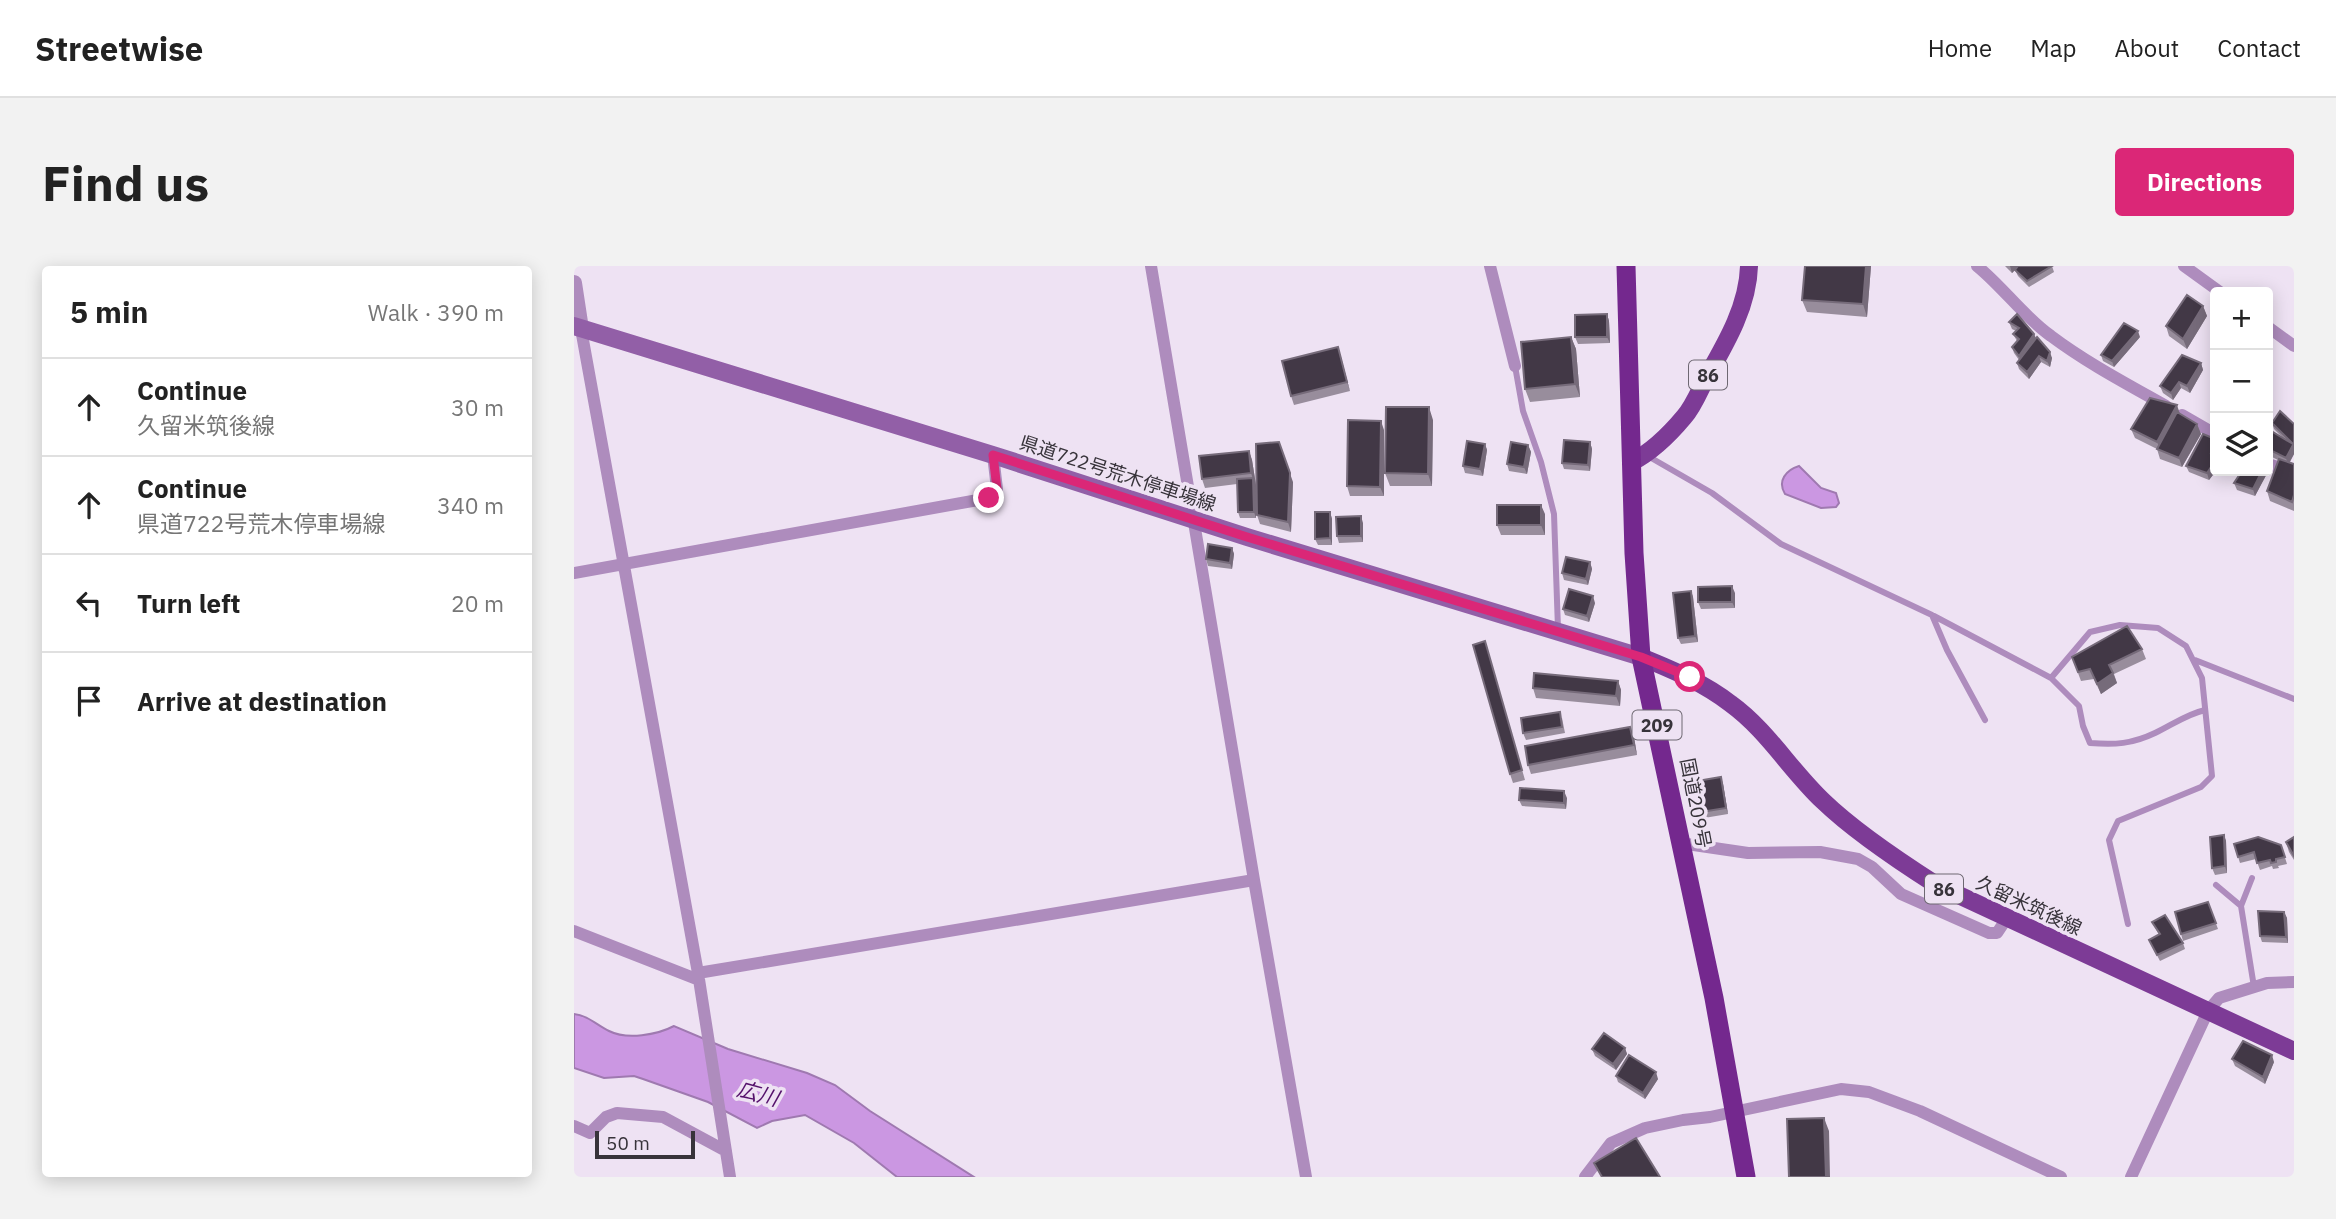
<!DOCTYPE html>
<html lang="en">
<head>
<meta charset="utf-8">
<style>
	:root { --surface:#fff; --page:#f2f2f2; --text:#222; --muted:#767676; --line:#e0e0e0; --accent:#db2777 }
	body { margin:0; font-family:"IBM Plex Sans","Noto Sans JP",sans-serif; background:var(--page); color:var(--text) }
	.controls { position:absolute; right:21px; top:21px; display:grid; overflow:hidden; border-radius:7px; box-shadow:0 4px 18px #0003 }
	.controls button { width:63px; height:63px; display:grid; place-items:center; padding:0; border:0; border-bottom:2px solid var(--line); background:var(--surface); color:var(--text); font:35px sans-serif }
	.scale { position:absolute; left:21px; bottom:18px; width:100px; box-sizing:border-box; padding-left:7px; border:4px solid #37333a; border-top:0; font-size:19px; line-height:24px; white-space:nowrap; color:#37333a; -webkit-text-stroke:5px #eee2f3; paint-order:stroke }
	.stop { position:absolute; width:21px; height:21px; margin:-16px; border:5px solid #db2777; border-radius:50%; background:#fff }
	.stop.end { background:#db2777; border-color:#fff; box-shadow:0 2px 7px #0008 }
	.list { margin:0; padding:0; list-style:none }
	h2 { display:flex; justify-content:space-between; align-items:center; height:91px; margin:0; padding:0 28px; font-size:30px }
	h2 small { font-size:23px; font-weight:400; color:var(--muted) }
	.list li { display:grid; grid-template-columns:46px 1fr auto; gap:21px; align-items:center; box-sizing:border-box; height:98px; padding:0 28px; border-top:2px solid var(--line) }
	.list b { display:block; font-size:26px; white-space:nowrap }
	.list p { margin:0; font-size:23px; white-space:nowrap; color:var(--muted) }
	.list em { font-size:23px; font-style:normal; color:var(--muted) }
	.icon { flex:none; width:38px; height:38px; fill:none; stroke:currentColor; stroke-width:2; stroke-linecap:round; stroke-linejoin:round }
	.map { position:relative; flex:none; width:1720px; height:911px; overflow:hidden; border-radius:7px }
	header { display:flex; align-items:center; gap:42px; box-sizing:border-box; height:98px; padding:0 35px; background:var(--surface); border-bottom:2px solid var(--line) }
	header strong { font-size:33px }
	nav { display:flex; gap:38px; margin-inline-start:auto; font-size:24px }
	.intro { display:flex; align-items:center; justify-content:space-between; box-sizing:border-box; height:168px; padding:0 42px }
	h1 { margin:0; font-size:49px }
	.button { padding:18px 32px; border-radius:7px; background:var(--accent); color:#fff; font-size:24px; font-weight:700 }
	main { display:flex; gap:42px; padding:0 42px }
	aside { flex:1; background:var(--surface); border-radius:7px; box-shadow:0 4px 18px #0003 }
	.map>svg:first-child { display:block }
	.water { fill:#cb97e2; stroke:#9f79b0; stroke-width:2 }
	.lines { fill:none; stroke-linecap:round; stroke-linejoin:round }
	.service { stroke:#ae8cbd; stroke-width:6 }
	.minor { stroke:#ae8cbd; stroke-width:12 }
	.tertiary { stroke:#ae8cbd; stroke-width:16 }
	.secondary { stroke:#925fa7; stroke-width:18 }
	.primary { stroke:#7d3b96; stroke-width:18 }
	.trunk { stroke:#74288e; stroke-width:19 }
	.wall { fill:#988d9c }
	.shaded-wall { fill:#766b7a }
	.building { fill:#423846; stroke:#766b7a; stroke-width:2 }
	.route { stroke:#db2777; stroke-width:9 }
	.labels { text-anchor:middle; dominant-baseline:central; stroke-width:7; stroke-linejoin:round; paint-order:stroke }
	.shield { fill:#eee2f3; stroke:#6e6872; stroke-width:2 }
	.shield-label { font-size:18px; font-weight:bold; fill:#37333a }
	.street-label { font-size:19px; fill:#37333a; stroke:#eee2f3 }
	.water-label { font-size:21px; font-style:italic; fill:#54116b; stroke:#eee2f3 }
</style>
</head>
<body>
<header>
<strong>Streetwise</strong>
<nav><a>Home</a><a>Map</a><a>About</a><a>Contact</a></nav>
</header>
<div class="intro"><h1>Find us</h1><a class="button">Directions</a></div>
<main>
<aside>
<h2>5 min<small>Walk · 390 m</small></h2>
<ul class="list">
<li><svg class="icon" aria-label="ahead" viewBox="0 0 24 24"><path d="M12 20V5M6 11l6-6 6 6"/></svg><div><b>Continue</b><p>久留米筑後線</p></div><em>30 m</em></li>
<li><svg class="icon" aria-label="ahead" viewBox="0 0 24 24"><path d="M12 20V5M6 11l6-6 6 6"/></svg><div><b>Continue</b><p>県道722号荒木停車場線</p></div><em>340 m</em></li>
<li><svg class="icon" aria-label="left" viewBox="0 0 24 24"><path d="M17 20v-9H6M10 6l-5 5 5 5"/></svg><div><b>Turn left</b></div><em>20 m</em></li>
<li><svg class="icon" aria-label="arrive" viewBox="0 0 24 24"><path d="M6 21V4h12l-3 4 3 4H6"/></svg><div><b>Arrive at destination</b></div></li>
</ul>
</aside>
<div class="map">
<svg width="1720" height="911" viewBox="0 0 1720 911">
	<rect width="100%" height="100%" fill="#eee2f3"/>
	<!-- water -->
	<path class="water" d="M1225 200 1247 222 1262 227 1265 237 1262 241 1247 242 1211 228C1203 215 1212 204 1225 200Z
		M0 748C13 749 23 759 35 765 53 774 83 769 100 760L154 783 233 807 261 819 296 845 400 911H323L280 877 231 849 198 855 183 862 134 836 69 813 60 810 30 812 0 802Z"/>
	<g class="lines">
		<!-- service -->
		<path class="service" d="M941 100 949 145 967 196 980 248 984 363
			M1072 189 1138 227 1207 278 1358 349 1373 384 1411 454
			M1360 350 1477 412
			M1621 394 1720 433
			M1642 619 1667 640 1680 721
			M1667 640 1678 612
			M1554 658 1535 574 1544 555 1627 521 1638 510 1628 412 1612 380 1584 362 1546 359 1516 366 1477 412 1505 440 1509 460 1516 477C1541 479 1558 478 1581 467 1598 459 1613 448 1631 444"/>
		<!-- minor -->
		<path class="minor" d="M577 0 680 614 732 911
			M916 0 941 100
			M1403 0C1429 21 1449 50 1477 70 1513 97 1553 118 1592 140
			M1610 0 1646 26
			M1694 61 1720 80
			M7 63 124 707 156 911
			M1608 149 1641 168
			M1694 198 1720 206
			M0 307 415 232 423 223 419 189
			M1106 577 1174 587 1246 586 1284 593 1298 601 1327 628 1415 667H1423L1433 652
			M0 665 125 714
			M124 707 680 614
			M0 860 16 867 32 851 43 847 89 851 152 885
			M1011 911 1037 877 1071 862 1109 854 1136 851 1267 823 1295 826 1346 845 1487 911
			M1557 911 1634 745 1645 732 1693 717 1720 716"/>
		<!-- tertiary -->
		<path class="tertiary" d="M0 17 7 63"/>
		<!-- secondary -->
		<path class="secondary" d="M0 60 419 189 673 271 1067 391"/>
		<!-- primary -->
		<path class="primary" d="M1058 196C1079 185 1095 169 1110 151 1119 141 1125 126 1131 114 1151 79 1174 41 1175 0
			M1067 391C1099 404 1130 417 1157 438 1193 464 1217 505 1249 535 1280 565 1325 595 1361 618L1720 785"/>
		<!-- trunk -->
		<path class="trunk" d="M1052 0 1060 287 1067 391 1140 732 1172 911"/>
	</g>
	<!-- wall -->
	<path class="wall" d="M1231 0H1297L1293 51 1233 46 1228 34Z
		M1431 0H1478L1480 6 1455 21 1444 10 1441 4 1443 2 1438 7Z
		M1629 40 1633 50 1613 83 1595 70 1592 60Z
		M1033 48 1035 55 1036 77 1004 78 1001 71Z
		M1435 56 1460 68 1462 72 1478 92 1476 101 1467 96 1455 113 1445 103 1443 97 1445 94 1440 87 1438 81 1443 75 1439 68 1442 65 1438 63Z
		M997 71 1002 83 1006 131 956 136 951 123Z
		M1566 71 1540 101 1529 95 1527 89Z
		M764 81 776 125 720 139 717 130Z
		M1627 97 1629 104 1616 127 1607 122 1599 134 1589 127 1586 120Z
		M1606 148 1623 158 1627 168 1608 201 1586 193 1583 183 1561 172 1557 163Z
		M859 154 858 220H816L811 207Z
		M1698 157 1720 158V188L1716 196 1720 198V245L1696 235 1693 225 1704 194 1694 189V171L1709 172 1700 163Z
		M810 164V230H776L773 220Z
		M1641 173 1642 205 1635 214 1615 206 1612 200Z
		M1016 176 1018 183 1016 205 990 203 988 197Z
		M911 178 913 184 909 210 891 207 889 200Z
		M954 179 957 186 953 208 935 205 933 198Z
		M675 185 678 194 682 219V252H666L664 246 663 218 631 222 628 213Z
		M1697 200 1681 230 1663 224 1660 217Z
		M719 216 717 266 686 258 683 249Z
		M756 246 758 253V279H744L741 273Z
		M971 248V269H927L923 259Z
		M789 257V276L765 277 763 270Z
		M658 282 660 288 658 303 634 300 632 293Z
		M1016 296 1018 303 1014 319 990 314 988 307Z
		M1117 325 1119 331 1124 376 1107 378 1104 372Z
		M1161 327V342L1127 343 1124 336Z
		M1021 337 1015 356 991 349 989 343Z
		M1568 383 1572 393 1540 408 1543 417 1527 428 1520 413 1507 415 1498 391Z
		M914 385 951 514 939 517 936 508Z
		M1044 415 1047 424 1046 440 962 432 959 422Z
		M988 452 991 467 952 474 949 467Z
		M1060 471 1063 489 957 508 954 499Z
		M1149 518 1154 548 1130 552 1127 546Z
		M993 532 992 543 948 540 945 534Z
		M1650 569 1652 575 1653 607 1641 609 1638 602Z
		M1720 571V594L1715 586 1712 576Z
		M1660 578 1707 579 1713 598 1704 600 1705 602 1699 603 1698 600 1686 604 1682 593 1666 597Z
		M1634 636 1644 663 1609 675 1607 668Z
		M1710 646 1713 652 1714 677 1688 676 1686 670Z
		M1578 656 1609 677 1611 683 1586 695 1575 674 1585 669Z
		M1051 782 1053 788 1042 804 1021 790 1018 783Z
		M1658 793 1700 796 1691 818 1661 800Z
		M1042 810 1084 813 1071 833 1044 816Z"/>
	<!-- shaded-wall -->
	<path class="shaded-wall" d="M1292 0H1297L1293 51 1289 38Z
		M1436 0H1445L1438 7Z
		M1629 40 1633 50 1613 83 1609 73Z
		M1033 48 1035 55 1036 77 1033 71Z
		M1564 65 1566 71 1540 101 1538 95Z
		M1460 68 1463 75 1447 96 1445 90Z
		M997 71 1002 83 1006 131 1001 118Z
		M764 81 767 91 776 125 773 116Z
		M1476 86 1478 92 1476 101 1473 95Z
		M1465 90 1467 96 1455 113 1453 106Z
		M1627 97 1629 104 1616 127 1613 120Z
		M1605 116 1607 122 1599 134 1597 127Z
		M1603 139 1606 148 1587 185 1583 176Z
		M855 141 859 154 858 220 854 208Z
		M807 155 810 164V230L806 221Z
		M1623 158 1627 168 1608 201 1605 192Z
		M705 176 719 216 717 266 714 256Z
		M1016 176 1018 183 1016 205 1014 199Z
		M1720 177V188L1714 199 1712 192Z
		M911 178 913 184 909 210 906 203Z
		M954 179 957 186 953 208 950 201Z
		M1641 179V189L1637 187Z
		M675 185 678 194 682 219V252L680 246 679 213 677 207Z
		M1694 193 1697 200 1681 230 1679 223 1688 205H1694Z
		M1641 195 1642 205 1635 214 1633 207Z
		M967 239 971 248V269L967 259Z
		M756 246 758 253V279L756 272Z
		M787 250 789 257V276L787 270Z
		M658 282 660 288 658 303 656 297Z
		M1016 296 1018 303 1014 319 1012 313Z
		M1158 320 1161 327V342L1158 336Z
		M1117 325 1119 331 1124 376 1121 370Z
		M1019 330 1021 337 1015 356 1013 350Z
		M1539 407 1543 417 1527 428 1523 418Z
		M1044 415 1047 424 1046 440 1042 430Z
		M1056 461 1060 471 1063 489 1060 479Z
		M1147 511 1149 518 1154 548 1152 542Z
		M990 525 993 532 992 543 990 537Z
		M1650 569 1652 575 1653 607 1651 600Z
		M1710 646 1713 652 1714 677 1712 671Z
		M1051 782 1053 788 1042 804 1039 798Z
		M1698 789 1700 796 1691 818 1689 811Z
		M1082 806 1084 813 1071 833 1069 827Z
		M1250 852 1255 865 1256 911H1252Z"/>
	<!-- building -->
	<path class="building" d="M1231 0H1292L1289 38 1228 34Z
		M1444 0H1478L1453 15 1441 4Z
		M1613 29 1629 40 1609 73 1592 60Z
		M1033 48V71H1001V49Z
		M1443 48 1460 68 1445 90 1438 81 1445 73 1439 68 1445 62 1435 56Z
		M1550 57 1564 65 1538 95 1527 89Z
		M997 71 1001 118 951 123 947 76Z
		M1463 71 1476 86 1473 95 1465 90 1453 106 1443 97Z
		M764 81 773 116 717 130 708 95Z
		M1608 89 1627 97 1613 120 1605 116 1597 127 1586 120Z
		M1576 132 1603 139 1583 176 1557 163Z
		M812 141H855L854 208 811 207Z
		M1706 145 1720 158V177L1712 192 1694 183V171L1697 165 1719 178 1698 157Z
		M1603 146 1623 158 1605 192 1583 183Z
		M774 154 807 155 806 221 773 220Z
		M1629 168 1641 173V179L1637 187 1641 189V195L1633 207 1612 200Z
		M990 174 1016 176 1014 199 988 197Z
		M893 175 911 178 906 203 889 200Z
		M705 176 716 207 714 256 683 249 682 178Z
		M937 176 954 179 950 201 933 198Z
		M675 185 677 207 628 213 625 190Z
		M1705 193 1720 198V229L1718 236 1693 225Z
		M1668 205H1688L1679 223 1660 217Z
		M679 212 680 246H664L663 213Z
		M923 239H967V259H923Z
		M741 246H756V272L741 273Z
		M787 250V270H763L762 251Z
		M634 278 658 282 656 297 632 293Z
		M992 291 1016 296 1012 313 988 307Z
		M1158 320V336H1124V321Z
		M995 323 1019 330 1013 350 989 343Z
		M1117 325 1121 370 1104 372 1099 327Z
		M1553 360 1568 383 1535 399 1539 407 1523 418 1516 403 1504 406 1498 391Z
		M911 375 948 504 936 508 899 379Z
		M960 407 1044 415 1042 430 959 422Z
		M986 446 988 461 949 467 947 452Z
		M1056 461 1060 479 954 499 951 480Z
		M1147 511 1152 542 1127 546 1123 515Z
		M946 522 990 525V537L945 534Z
		M1650 569 1651 600 1638 602 1636 571Z
		M1684 571 1707 579 1711 591 1702 593V596L1697 597 1696 594 1683 597 1680 586 1664 591 1660 578Z
		M1720 571V590L1712 576Z
		M1634 636 1642 657 1607 668 1601 646Z
		M1684 645 1710 646 1712 671 1686 670Z
		M1591 649 1609 677 1583 689 1575 674 1586 668 1578 656Z
		M1030 767 1051 782 1039 798 1018 783Z
		M1669 775 1698 789 1689 811 1658 793Z
		M1055 789 1082 806 1069 827 1042 810Z
		M1250 852 1252 911H1215L1213 853Z
		M1062 872 1086 911H1028L1020 897Z"/>
	<g class="lines">
		<!-- route -->
		<path class="route" d="M415 232 423 223 419 189 673 271 1067 391 1116 411"/>
	</g>
	<g class="labels">
		<!-- shield labels -->
		<g class="shield">
			<rect x="1115" y="94.5" width="38" height="29" rx="5"/>
			<rect x="1058.5" y="444.5" width="49" height="29" rx="5"/>
			<rect x="1351" y="608.5" width="38" height="29" rx="5"/>
		</g>
		<g class="shield-label">
			<text x="1134" y="109">86</text>
			<text x="1083" y="459">209</text>
			<text x="1370" y="623">86</text>
		</g>
		<!-- street labels -->
		<g class="street-label">
			<text transform="translate(544 207) rotate(18)">県道722号荒木停車場線</text>
			<text transform="translate(1122 537) rotate(79)">国道209号</text>
			<text transform="translate(1455 639) rotate(25)">久留米筑後線</text>
		</g>
		<!-- water labels -->
		<g class="water-label">
			<text transform="translate(184 827) rotate(15)">広川</text>
		</g>
	</g>
</svg>
<div class="controls">
<button>+</button>
<button>−</button>
<button><svg class="icon" aria-label="layers" viewBox="0 0 24 24"><path d="M12 4l9 5-9 5-9-5zM3 14l9 5 9-5"/></svg></button>
</div>
<div class="scale">50 m</div>
<div class="stop" style="left:1116px;top:411px"></div>
<div class="stop end" style="left:415px;top:232px"></div>
</div>
</main>
</body>
</html>
